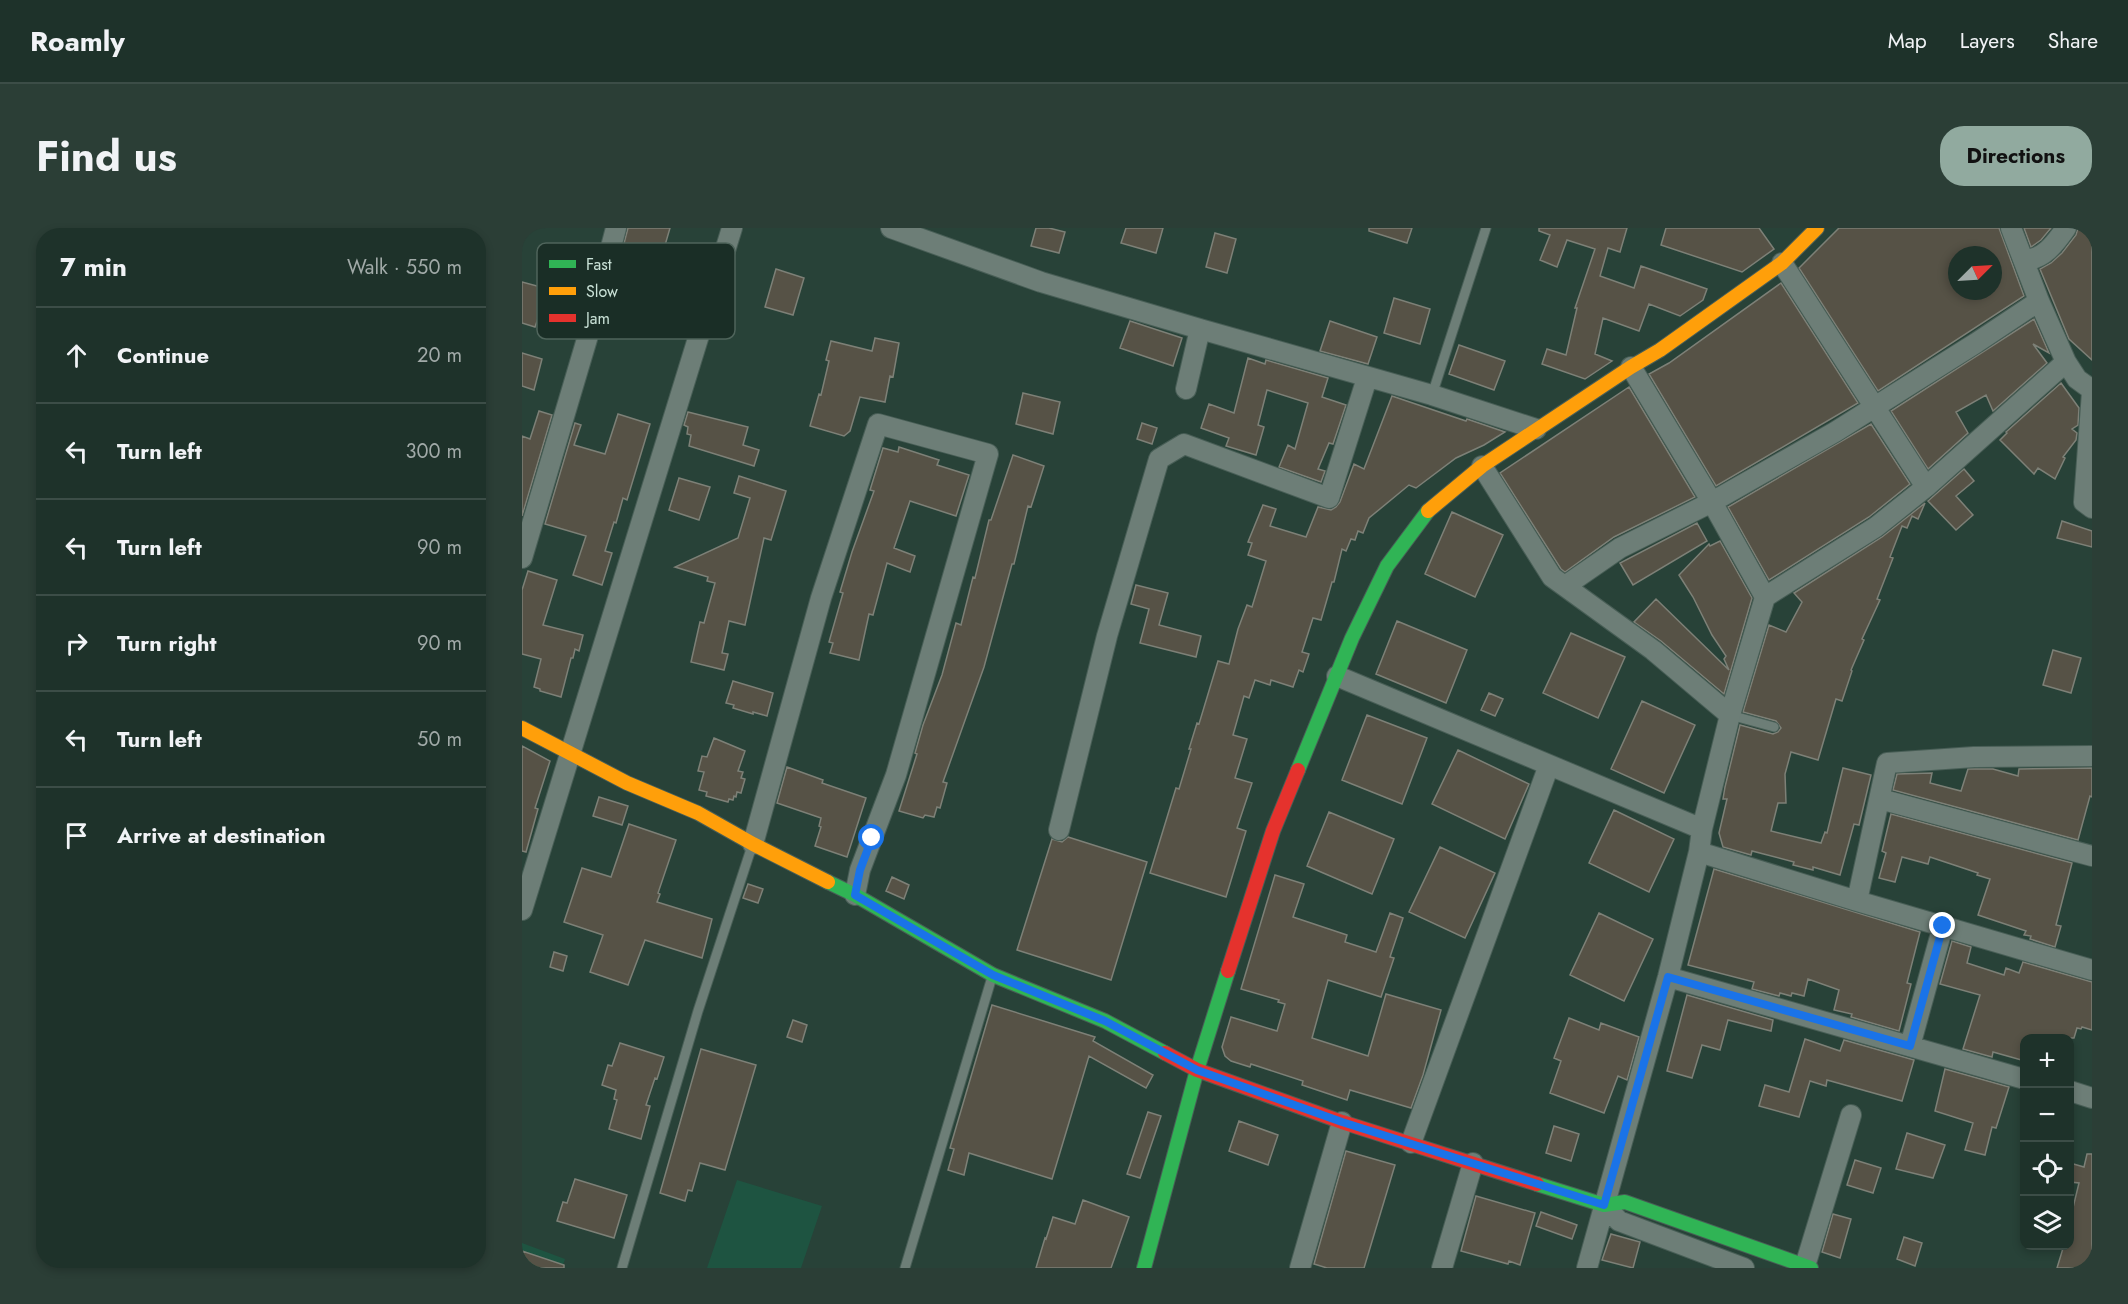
<!DOCTYPE html>
<html lang="en">
<head>
<meta charset="utf-8">
<style>
	:root { --surface:#1e322a; --page:#2b3e36; --text:#f1f3f6; --muted:#a1aaa8; --line:#3c4d47; --accent:#91aa9f }
	body { margin:0; font-family:Jost,sans-serif; background:var(--page); color:var(--text) }
	.controls { position:absolute; right:18px; bottom:18px; display:grid; overflow:hidden; border-radius:12px; box-shadow:0 3px 9px #0003 }
	.controls button { width:54px; height:54px; display:grid; place-items:center; padding:0; border:0; border-bottom:2px solid var(--line); background:var(--surface); color:var(--text); font:30px sans-serif }
	.compass { position:absolute; left:1426px; top:18px; width:54px; height:54px; border-radius:50%; background:var(--surface); box-shadow:0 3px 9px #0003; rotate:66deg }
	.stop { position:absolute; width:18px; height:18px; margin:-14px; border:4px solid #1a73e8; border-radius:50%; background:#fff }
	.stop.end { background:#1a73e8; border-color:#fff; box-shadow:0 2px 6px #0008 }
	.list { margin:0; padding:0; list-style:none }
	h2 { display:flex; justify-content:space-between; align-items:center; height:78px; margin:0; padding:0 24px; font-size:26px }
	h2 small { font-size:20px; font-weight:400; color:var(--muted) }
	.list li { display:grid; grid-template-columns:39px 1fr auto; gap:18px; align-items:center; box-sizing:border-box; height:96px; padding:0 24px; border-top:2px solid var(--line) }
	.list b { display:block; font-size:22px; white-space:nowrap }
	.list em { font-size:20px; font-style:normal; color:var(--muted) }
	.icon { flex:none; width:33px; height:33px; fill:none; stroke:currentColor; stroke-width:2; stroke-linecap:round; stroke-linejoin:round }
	.map { position:relative; flex:none; width:1570px; height:1040px; overflow:hidden; border-radius:24px }
	header { display:flex; align-items:center; gap:36px; box-sizing:border-box; height:84px; padding:0 30px; background:var(--surface); border-bottom:2px solid var(--line) }
	header strong { font-size:28px }
	nav { display:flex; gap:33px; margin-inline-start:auto; font-size:21px }
	.intro { display:flex; align-items:center; justify-content:space-between; box-sizing:border-box; height:144px; padding:0 36px }
	h1 { margin:0; font-size:42px }
	.button { padding:15px 27px; border-radius:24px; background:var(--accent); color:#111; font-size:21px; font-weight:700 }
	main { display:flex; gap:36px; padding:0 36px }
	aside { flex:1; background:var(--surface); border-radius:24px; box-shadow:0 3px 9px #0003 }
	.map>svg:first-child { display:block }
	.built { fill:#1e5441 }
	.building { fill:#565246; stroke:#7d8077; stroke-width:1.5; fill-rule:evenodd }
	.lines { fill:none; stroke-linecap:round; stroke-linejoin:round }
	.lane-casing { stroke:#485e56; stroke-width:11 }
	.street-casing { stroke:#485e56; stroke-width:22 }
	.fast-casing { stroke:#485e56; stroke-width:16 }
	.slow-casing { stroke:#485e56; stroke-width:16 }
	.jam-casing { stroke:#485e56; stroke-width:16 }
	.lane { stroke:#6d7e77; stroke-width:9 }
	.street { stroke:#6d7e77; stroke-width:20 }
	.fast { stroke:#30b455; stroke-width:14 }
	.slow { stroke:#ff9f0a; stroke-width:14 }
	.jam { stroke:#e5322d; stroke-width:14 }
	.route { stroke:#1a73e8; stroke-width:8 }
	.key { fill:#1a2e26; stroke:#4f645b; stroke-width:1.5 }
	.key-label { font-size:16px; fill:#cae2d7 }
</style>
</head>
<body>
<header>
<strong>Roamly</strong>
<nav><a>Map</a><a>Layers</a><a>Share</a></nav>
</header>
<div class="intro"><h1>Find us</h1><a class="button">Directions</a></div>
<main>
<aside>
<h2>7 min<small>Walk · 550 m</small></h2>
<ul class="list">
<li><svg class="icon" aria-label="ahead" viewBox="0 0 24 24"><path d="M12 20V5M6 11l6-6 6 6"/></svg><div><b>Continue</b></div><em>20 m</em></li>
<li><svg class="icon" aria-label="left" viewBox="0 0 24 24"><path d="M17 20v-9H6M10 6l-5 5 5 5"/></svg><div><b>Turn left</b></div><em>300 m</em></li>
<li><svg class="icon" aria-label="left" viewBox="0 0 24 24"><path d="M17 20v-9H6M10 6l-5 5 5 5"/></svg><div><b>Turn left</b></div><em>90 m</em></li>
<li><svg class="icon" aria-label="right" viewBox="0 0 24 24"><path d="M7 20v-9h11M14 6l5 5-5 5"/></svg><div><b>Turn right</b></div><em>90 m</em></li>
<li><svg class="icon" aria-label="left" viewBox="0 0 24 24"><path d="M17 20v-9H6M10 6l-5 5 5 5"/></svg><div><b>Turn left</b></div><em>50 m</em></li>
<li><svg class="icon" aria-label="arrive" viewBox="0 0 24 24"><path d="M6 21V4h12l-3 4 3 4H6"/></svg><div><b>Arrive at destination</b></div></li>
</ul>
</aside>
<div class="map">
<svg width="1570" height="1040" viewBox="0 0 1570 1040">
	<rect width="100%" height="100%" fill="#284238"/>
	<!-- built -->
	<path class="built" d="M215 952 300 978 279 1040H185Z
		M0 1015 43 1031 40 1040H0Z"/>
	<!-- building -->
	<path class="building" d="M106 0H148L139 31 119 26 117 32 99 27Z
		M514 0H527L543 4 537 25 509 18Z
		M604 0H641L634 25 599 15Z
		M847 0H890L885 15 847 3Z
		M1017 0H1105L1098 24 1086 20 1078 48 1112 60 1119 38 1185 61 1181 72 1158 88 1127 76 1117 103 1081 90 1073 126 1090 133 1063 151 1020 136 1025 121 1044 127 1055 80H1053L1073 21 1045 12 1035 39 1018 32 1028 7 1017 3Z
		M1144 0H1237L1252 21 1220 44 1139 17Z
		M1317 0H1477L1502 68 1356 163 1277 40ZM1435 27H1471V63H1435Z
		M1502 0H1529L1519 12 1509 19Z
		M1556 0H1570V132L1547 111 1518 41 1529 35 1540 25 1554 7Z
		M693 5 714 11 705 45 684 39Z
		M254 41 282 50 271 87 243 79Z
		M0 54 41 65 34 89 18 85 13 99 0 95Z
		M1259 55 1336 175 1194 258 1127 146 1147 135Z
		M872 70 908 81 898 116 862 105Z
		M1512 91 1527 125 1511 116 1525 135 1471 183 1464 167 1434 184 1446 205 1406 241 1369 183Z
		M608 93 660 110 651 138 598 120Z
		M808 93 855 109 846 136 798 123Z
		M353 110 377 115 371 149 368 148 363 174 338 169 328 203 322 208 288 198 297 166 299 167 307 133 304 132 309 113 350 123Z
		M937 117 983 133 972 162 927 146Z
		M0 125 20 131 12 162 0 158Z
		M726 130 743 136 744 132 806 150 800 169 824 177 811 216 807 215 796 241 803 243 799 254 757 239 766 217 773 221 786 175 745 162 736 197 742 199 734 227 704 218 707 210 679 200 687 176 712 185Z
		M1539 155 1557 180 1556 197 1550 201 1555 205 1554 212 1541 229 1543 230 1533 251 1516 240 1512 246 1478 212 1485 205 1484 204Z
		M1107 159 1173 269 1092 309 1043 344 1039 341 978 245Z
		M501 165 538 174 531 206 494 196Z
		M870 168 944 193 945 191 983 204 962 217 934 230 894 260 887 257 847 290 841 305 836 303 833 312 829 311 824 323 820 321 812 354H810L799 392 791 390 780 424 787 426 781 444 777 442 771 459 749 452 748 457 733 452 727 470 722 468 711 507 725 511 713 550 730 555 715 600 724 603 704 669 628 645 654 560 657 561 669 521H667L675 495 677 496 696 433 707 436 716 401 725 377 730 379 744 333 726 327 730 315 726 314 741 277 754 281 748 298 784 309 796 279 809 282 814 279 818 274 832 236 842 241Z
		M17 183 30 187 0 288V208L8 211Z
		M166 184 226 199 221 217 237 222 232 238 167 218 169 207 165 206 166 199 162 197Z
		M96 186 128 196 105 272 101 270 94 295 92 294 83 323 90 325 80 357 51 347 64 308 23 296 53 195 59 197 52 217 83 226Z
		M620 195 635 200 630 216 615 211Z
		M1349 196 1388 256 1347 289 1247 352 1206 279Z
		M377 219 417 232 415 237 447 247 434 288 388 273 372 320 393 328 388 344 365 335 351 387 347 386 337 432 308 425 311 415 307 414 321 365 318 364 330 324 352 263 348 262 361 220 376 224Z
		M491 227 522 238 509 279 506 278 492 336H490L462 439 421 554 425 555 418 580 415 579 412 589 403 587 401 590 377 583 395 526 393 525 401 497 420 447 434 395 439 397 451 349 453 350 467 292H469Z
		M1442 241 1452 253 1434 268 1451 287 1434 302 1406 273Z
		M217 248 264 263 249 312 242 310 223 397 207 393 200 425 206 426 202 442 169 434 178 394 182 395 193 355 185 353 186 349 153 339 216 310 228 270 212 265Z
		M157 250 188 259 177 292 147 282Z
		M1403 275 1396 291 1390 288 1385 300 1380 298 1368 329 1371 330 1355 371 1358 372 1340 411 1342 412 1329 442 1330 443 1320 473 1314 471 1296 532 1269 524 1263 546 1264 575H1256L1249 603 1299 615 1303 604 1305 605 1321 540 1349 547 1337 597 1332 596 1318 647 1291 639V642L1271 637 1272 634 1230 623 1229 627 1201 619 1197 605 1205 571H1201L1203 559 1218 497 1251 506 1256 504 1259 500 1254 493 1221 484 1247 397 1264 404 1280 374 1272 365 1360 309Z
		M930 284 981 307 953 369 903 346Z
		M1540 293 1570 303V319L1535 310Z
		M1175 295 1185 313 1111 357 1098 335Z
		M1198 313 1230 370 1202 466 1139 413 1112 394 1134 371 1207 442 1202 431 1204 428 1190 407 1171 369 1157 347 1187 316 1188 318Z
		M6 343 35 352 21 397 61 407 57 423 53 421 51 430H49L39 469 18 463V461L12 459 19 431 0 426V362Z
		M614 357 646 365 637 397 679 408 674 429 618 415 627 381 609 376Z
		M875 393 945 422 924 475 854 446Z
		M1049 405 1103 429 1076 490 1021 465Z
		M1531 422 1559 430 1549 465 1521 457Z
		M211 453 251 465 245 488 231 484V486L211 480 212 477 204 475Z
		M967 465 981 471 973 488 959 482Z
		M1120 473 1173 497 1142 565 1089 541Z
		M845 487 905 510 880 576 820 552Z
		M192 510 223 523 216 543 221 544 219 550 223 551 219 565 215 564 214 569 212 568 211 572 207 571 206 574 184 568 185 564 177 562 182 544 176 543 180 528 185 529Z
		M0 518 28 533 13 580 16 581 4 624 0 623Z
		M936 522 1007 556 983 611 910 576Z
		M265 539 301 552 300 555 344 570 325 629 293 618 299 599 297 598 299 590 255 575Z
		M1570 540V569L1568 568 1556 612 1371 562 1375 546 1410 545 1408 555 1439 563 1446 541H1471L1496 548 1497 541Z
		M77 569 106 578 100 597 71 588Z
		M1092 582 1152 611 1127 664 1067 635Z
		M807 584 872 611 850 666 785 638Z
		M1369 586 1550 635 1534 697 1539 698 1533 719 1508 711 1509 708 1502 707 1504 703 1456 687 1468 651 1455 647 1456 645 1408 629 1406 636 1380 629 1373 654 1357 650 1364 625 1360 623Z
		M107 596 154 612 136 665 138 666 135 674 190 691 180 730 123 712 106 757 68 744 81 707 42 694 60 640 89 649Z
		M546 609 625 634 589 752 495 722 530 611 540 614Z
		M918 619 973 645 943 710 887 684Z
		M1192 641 1398 704 1385 755 1389 756 1377 803 1329 789 1330 786 1312 782 1317 762 1286 751 1282 768 1270 765 1269 768 1258 765 1257 768 1230 761 1232 754 1166 737Z
		M753 647 782 656 771 689 825 707 823 714 854 724 868 685 881 690 868 729 872 730 859 769 806 752 790 810 846 828 864 766 919 782 901 847 889 880 828 862 825 872 780 857 781 853 729 836 728 839 709 833 703 828 700 819 709 789 755 803 763 776 756 774 757 772 719 761Z
		M370 649 387 657 382 671 364 663Z
		M226 656 241 661 236 675 221 670Z
		M1077 685 1131 711 1102 773 1048 747Z
		M1430 713 1449 719 1445 735 1482 747 1484 740 1497 745 1501 734 1570 754V802L1560 799 1559 801 1555 800 1552 810H1503V833L1471 824 1470 829 1441 821 1458 767 1418 756Z
		M32 724 45 728 41 743 28 739Z
		M1165 767 1251 792 1249 803 1206 792 1198 822 1180 817 1170 850 1145 843Z
		M470 777 573 809 571 813 631 847 624 860 567 828 530 951 447 925 442 947 426 942 432 921 428 920Z
		M1047 790 1077 802 1079 795 1117 809 1105 852 1096 848 1082 885 1028 865 1039 833 1032 830Z
		M271 792 285 797 280 814 265 809Z
		M1283 811 1318 823 1322 812 1392 832 1380 873 1305 852 1304 858 1288 853 1277 889 1237 878 1243 857 1267 864Z
		M98 815 142 829 135 851 133 850 124 877 128 878 119 911 87 901 95 872 92 871 94 862 80 857 86 837 90 838Z
		M179 821 234 837 203 942 178 935 170 963 166 962 163 973 138 965Z
		M1423 841 1487 859 1474 900 1470 899 1463 927 1443 922 1451 895 1413 883Z
		M626 884 639 888 618 950 605 946Z
		M717 893 756 907 746 937 707 923Z
		M1032 898 1057 906 1049 933 1024 925Z
		M1385 905 1423 917 1411 950 1374 941Z
		M824 923 873 937 842 1040H805L792 1036Z
		M1565 926H1570V1040H1535L1542 1017H1548V992L1557 955 1548 954V935L1562 939Z
		M1333 932 1359 940 1351 965 1325 957Z
		M53 951 105 967 92 1010 35 993 41 974 45 975Z
		M954 968 1013 985 998 1037 987 1033 986 1036 939 1023Z
		M561 972 607 989 589 1040H514L523 1010 524 1011 531 989 553 996Z
		M1019 984 1055 997 1050 1011 1014 998Z
		M1311 986 1329 991 1318 1030 1300 1024Z
		M1089 1006 1118 1014 1111 1040 1080 1032Z
		M1382 1009 1400 1015 1393 1038 1375 1031Z
		M0 1023 42 1037V1040H0Z"/>
	<g class="lines">
		<defs>
			<path id="lane" d="M910 167 964 0
				M1208 487 1252 499
				M100 1040 176 783 230 618
				M383 1040 470 749"/>
			<path id="street" d="M369 0 519 54 678 101
				M1489 0 1517 73 1544 134 1555 151 1570 162
				M1502 32C1522 32 1534 14 1544 0
				M1260 35 1404 259
				M664 161 678 101 910 167 1014 201
				M1570 164 1562 274 1570 280
				M960 238 1030 349 1131 422 1208 487
				M0 330 65 111 94 0
				M1043 358 1098 320 1190 274 1313 204 1454 115 1517 73
				M1243 369 1354 299 1404 259 1544 134
				M815 448 1180 601
				M1358 571 1570 628
				M537 602 585 408 637 231 662 216 807 270 845 150
				M231 616 299 370 356 196 466 226 374 547 338 642 333 667
				M1177 624 1335 673 1570 742
				M1335 673 1365 535 1452 529 1570 528
				M0 682 210 0
				M1146 749 1502 851
				M1388 818 1421 698
				M1548 863 1570 870
				M889 915 1027 537
				M1082 977 1097 993 1222 1040
				M1283 1038 1329 887
				M778 1040 820 894
				M920 1040 951 935
				M1065 1040 1146 749 1177 624 1180 601 1208 487 1243 369 1190 274 1109 139"/>
			<path id="fast" d="M776 542 830 410 865 338 906 283
				M306 654 333 667 471 747 583 793 643 825
				M1015 956 1082 977 1103 974 1289 1040
				M622 1040 675 842 706 743"/>
			<path id="slow" d="M906 283 960 238 1109 139 1138 122 1260 35 1295 0
				M0 500 105 555 176 585 231 616 306 654"/>
			<path id="jam" d="M706 743 751 603 776 542
				M643 825 675 842 820 894 1015 956"/>
		</defs>
		<!-- lane casing -->
		<use href="#lane" class="lane-casing"/>
		<!-- street casing -->
		<use href="#street" class="street-casing"/>
		<!-- fast casing -->
		<use href="#fast" class="fast-casing"/>
		<!-- slow casing -->
		<use href="#slow" class="slow-casing"/>
		<!-- jam casing -->
		<use href="#jam" class="jam-casing"/>
		<!-- lane -->
		<use href="#lane" class="lane"/>
		<!-- street -->
		<use href="#street" class="street"/>
		<!-- fast -->
		<use href="#fast" class="fast"/>
		<!-- slow -->
		<use href="#slow" class="slow"/>
		<!-- jam -->
		<use href="#jam" class="jam"/>
	</g>
	<g class="lines">
		<!-- route -->
		<path class="route" d="M350 610 338 642 333 667 471 747 583 793 675 842 820 894 1082 977 1146 749 1388 818 1421 698"/>
	</g>
	<!-- legend -->
	<rect x="15" y="15" width="198" height="96" rx="9" class="key"/>
	<rect x="27" y="32" width="27" height="8" fill="#30b455"/>
	<rect x="27" y="59" width="27" height="8" fill="#ff9f0a"/>
	<rect x="27" y="86" width="27" height="8" fill="#e5322d"/>
	<g class="key-label">
		<text x="64" y="42">Fast</text>
		<text x="64" y="69">Slow</text>
		<text x="64" y="96">Jam</text>
	</g>
</svg>
<div class="controls">
<button>+</button>
<button>−</button>
<button><svg class="icon" aria-label="locate" viewBox="0 0 24 24"><circle cx="12" cy="12" r="6"/><path d="M12 2v4M12 18v4M2 12h4M18 12h4"/></svg></button>
<button><svg class="icon" aria-label="layers" viewBox="0 0 24 24"><path d="M12 4l9 5-9 5-9-5zM3 14l9 5 9-5"/></svg></button>
</div>
<svg class="compass" viewBox="-18 -18 36 36"><path d="M0-13l5 13h-10z" fill="#e53935"/><path d="M0 13l5-13h-10z" fill="#a1aaa8"/></svg>
<div class="stop" style="left:350px;top:610px"></div>
<div class="stop end" style="left:1421px;top:698px"></div>
</div>
</main>
</body>
</html>
